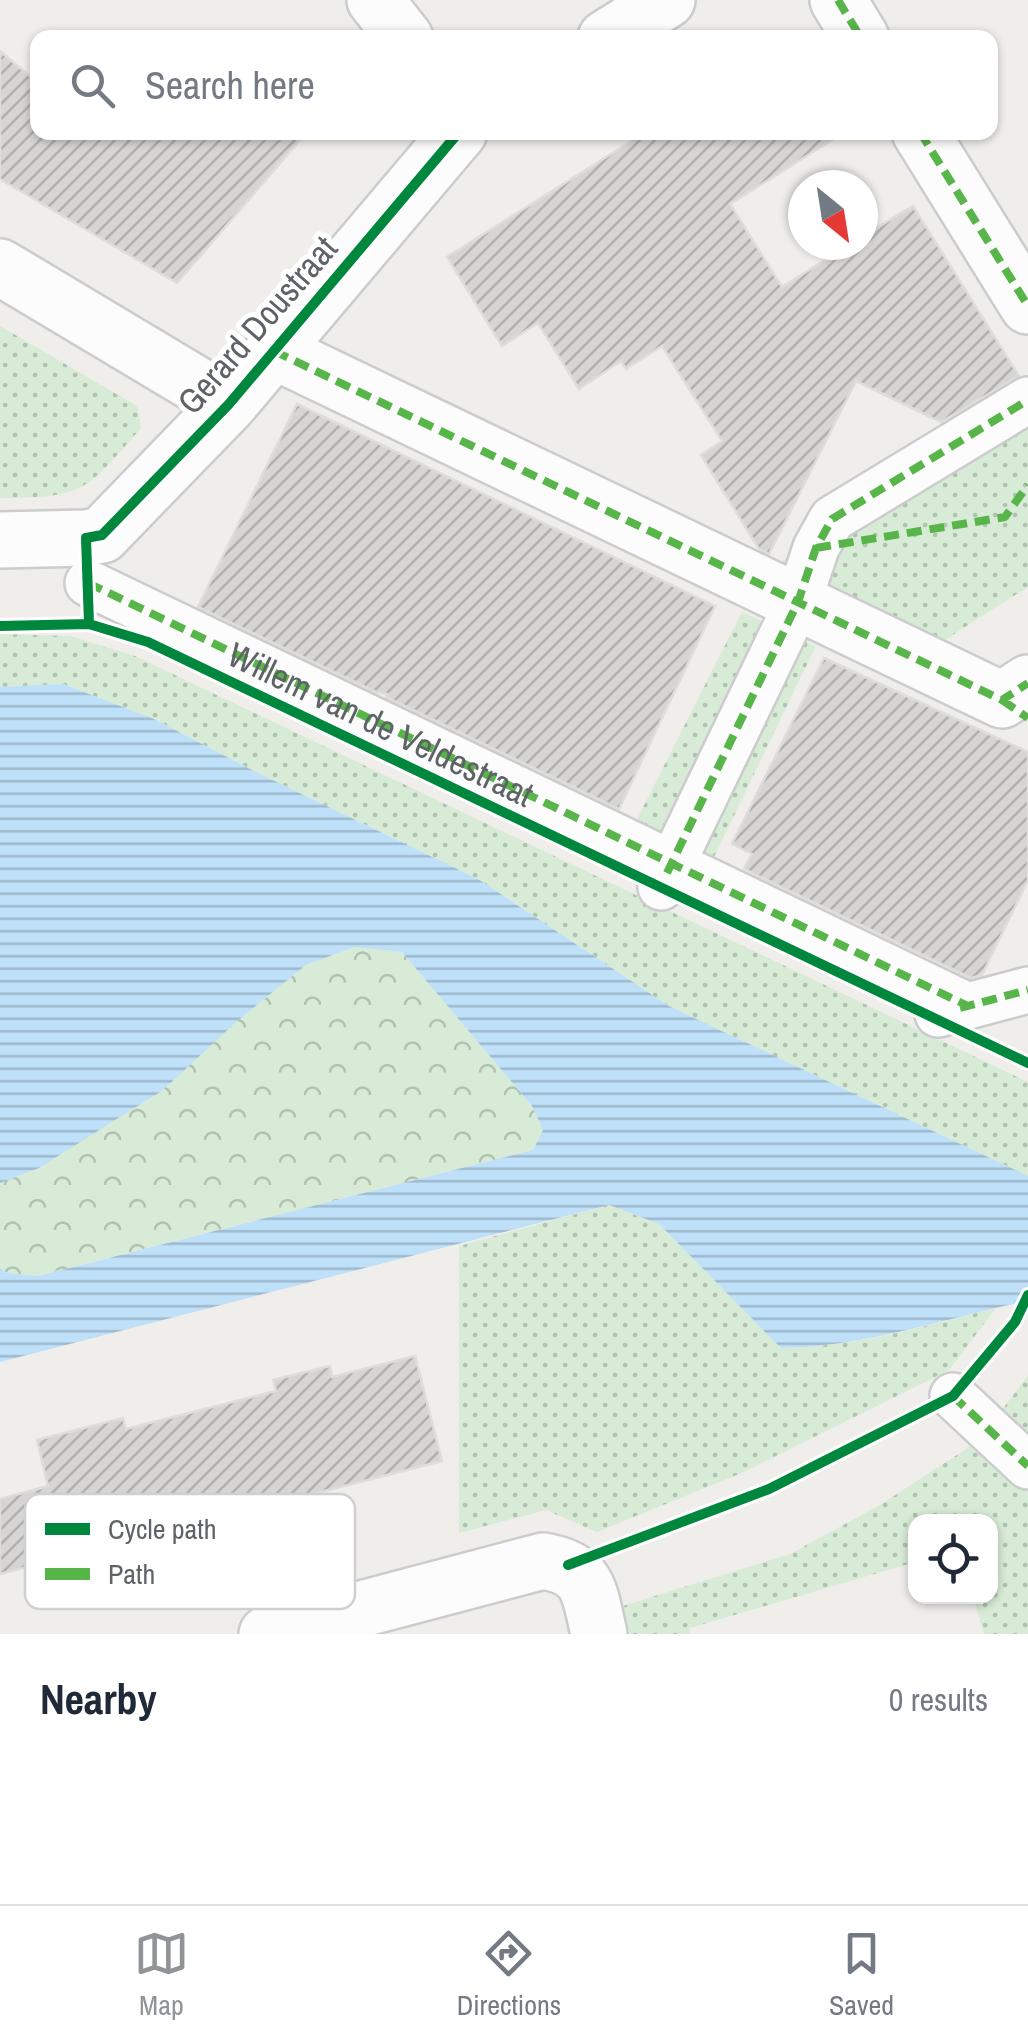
<!DOCTYPE html>
<html lang="en">
<head>
<meta charset="utf-8">
<style>
	:root { --surface:#fff; --page:#f6f6f7; --text:#1f2937; --muted:#747a83; --line:#e0e1e3; --accent:#919496 }
	body { margin:0; font-family:"Archivo Narrow",sans-serif; background:var(--page); color:var(--text) }
	.controls { position:absolute; right:30px; bottom:30px; display:grid; overflow:hidden; border-radius:20px; box-shadow:0 2px 8px #0004 }
	.controls button { width:90px; height:90px; display:grid; place-items:center; padding:0; border:0; border-bottom:2px solid var(--line); background:var(--surface); color:var(--text); font:50px sans-serif }
	.compass { position:absolute; left:788px; top:170px; width:90px; height:90px; border-radius:50%; background:var(--surface); box-shadow:0 2px 8px #0004; rotate:150deg }
	.list { margin:0; padding:0; list-style:none }
	h2 { display:flex; justify-content:space-between; align-items:center; height:130px; margin:0; padding:0 40px; font-size:42px }
	h2 small { font-size:32px; font-weight:400; color:var(--muted) }
	.icon { flex:none; width:55px; height:55px; fill:none; stroke:currentColor; stroke-width:2; stroke-linecap:round; stroke-linejoin:round }
	.map { position:relative; flex:none; width:1028px; height:1634px; overflow:hidden }
	.search { position:absolute; background:var(--surface); box-shadow:0 2px 8px #0004; left:30px; right:30px; top:30px; height:110px; display:flex; align-items:center; gap:25px; box-sizing:border-box; padding:0 35px; border-radius:20px; color:var(--muted); font-size:38px }
	.sheet { height:270px; background:var(--surface) }
	nav { display:flex; justify-content:space-around; align-items:center; box-sizing:border-box; height:140px; border-top:2px solid var(--line); background:var(--surface); font-size:28px; color:var(--muted) }
	nav a { display:grid; justify-items:center; gap:5px }
	nav .on { color:var(--accent) }
	.map>svg:first-child { display:block }
	.green { fill:url(#green-dots) }
	.forest { fill:url(#forest-crowns) }
	.water { fill:url(#water-rules) }
	.building { fill:url(#building-hatch); stroke:#deddd9; stroke-width:2.5 }
	.lines { fill:none; stroke-linecap:round; stroke-linejoin:round }
	.pedestrian-casing { stroke:#cbcccc; stroke-width:50 }
	.minor-casing { stroke:#cbcccc; stroke-width:60 }
	.pedestrian { stroke:#fdfcfc; stroke-width:45 }
	.minor { stroke:#fdfcfc; stroke-width:55 }
	.quiet { stroke:#58b549; stroke-width:8; stroke-dasharray:15 8; stroke-linecap:butt }
	.cycleway-casing { stroke:#fff; stroke-width:16 }
	.cycleway { stroke:#00873e; stroke-width:10 }
	.labels { text-anchor:middle; dominant-baseline:central; stroke-width:10; stroke-linejoin:round; paint-order:stroke }
	.street-label { font-size:35px; fill:#5f6368; stroke:#fff }
	.key { fill:#fff; stroke:#cfd0d2; stroke-width:2.5 }
	.key-label { font-size:28px; fill:#5f6368 }
</style>
</head>
<body>
<div class="map">
<svg width="1028" height="1634" viewBox="0 0 1028 1634">
	<defs>
		<pattern id="green-dots" width="8" height="8" patternUnits="userSpaceOnUse" patternTransform="scale(2.5)"><rect width="8" height="8" fill="#d8ebd6"/><path d="M2 2h.1M6 6h.1" fill="none" stroke="#b2c2b1" stroke-width="1.8" stroke-linecap="round"/></pattern>
		<pattern id="forest-crowns" width="20" height="18" patternUnits="userSpaceOnUse" patternTransform="scale(2.5)"><rect width="20" height="18" fill="#d8ebd6"/><path d="M2 6a3 3 0 1 1 6 0M12 15a3 3 0 1 1 6 0" fill="none" stroke="#b2c2b1"/></pattern>
		<pattern id="water-rules" width="6" height="5" patternUnits="userSpaceOnUse" patternTransform="scale(2.5)"><rect width="6" height="5" fill="#bfe0f9"/><path d="M0 2.5h6" fill="none" stroke="#9eb9cd"/></pattern>
		<pattern id="building-hatch" width="6" height="6" patternUnits="userSpaceOnUse" patternTransform="scale(2.5)"><rect width="6" height="6" fill="#d6d5d3"/><path d="M-1 1l2-2M0 6l6-6M5 7l2-2" fill="none" stroke="#b1b0af"/></pattern>
	</defs>
	<rect width="100%" height="100%" fill="#efeeea"/>
	<!-- green -->
	<path class="green" d="M0 326 137 406 141 428C86 490 87 498 0 498Z
		M1028 414V587L940 643 777 564Z
		M742 612 816 646 711 863 634 825Z
		M0 634 70 636 135 656 1028 1082V1176L669 1006 478 879 256 772 154 719 63 684 0 687Z
		M609 1205 659 1224 782 1348C856 1347 925 1326 996 1308L949 1370 744 1472 597 1532 546 1510 459 1533V1246Z
		M1028 1375V1634H984L973 1597 990 1596V1522H916L915 1562 690 1628V1634H630L623 1606 790 1554 880 1505 980 1440Z"/>
	<!-- forest -->
	<path class="forest" d="M354 947 402 952 532 1106 543 1130 533 1150 37 1276 8 1273 0 1269V1183L39 1168 236 1022 306 965Z"/>
	<!-- water -->
	<path class="water" d="M63 684 154 719 256 772 478 879 669 1006 1028 1176V1301C945 1318 867 1347 781 1348L659 1224 609 1205 0 1362V1269L8 1273 38 1276 533 1150 543 1130 532 1106 402 952 354 947 306 965 236 1022 163 1090 39 1168 0 1183V687Z"/>
	<!-- building -->
	<path class="building" d="M0 51 38 83V132H307L177 283 0 179Z
		M646 132H845L730 204 782 287 849 245H863V236L913 206 1019 376 941 422 856 381 769 554 759 549 701 455 722 441 662 346 626 369 621 361 579 389 538 323 502 346 447 257Z
		M297 404 715 606 619 809 386 697 387 694 376 692 198 607Z
		M824 658 1028 752V880L982 975 971 978 744 869 752 854 732 844Z
		M415 1356 442 1461 0 1574V1499L48 1486 37 1440 123 1418 126 1429 276 1391 273 1380 330 1366 332 1377Z"/>
	<g class="lines">
		<defs>
			<g id="pedestrian">
				<path id="s1" d="M88 583 968 1006"/>
				<path d="M661 887 798 602 816 548 832 519 1028 400"/>
				<path d="M938 1014 1028 990"/>
				<path d="M953 1396 1028 1466"/>
			</g>
			<path id="minor" d="M375 0 405 38
				M838 0 861 38
				M606 38 667 0
				M920 132 1028 306
				M0 267 229 404
				M274 351 1002 700 1028 683
				M0 540 86 538 102 535 229 404 459 132
				M267 1634 543 1561C591 1569 589 1592 599 1634"/>
		</defs>
		<!-- pedestrian casing -->
		<use href="#pedestrian" class="pedestrian-casing"/>
		<!-- minor casing -->
		<use href="#minor" class="minor-casing"/>
		<!-- pedestrian -->
		<use href="#pedestrian" class="pedestrian"/>
		<!-- minor -->
		<use href="#minor" class="minor"/>
		<!-- quiet -->
		<path class="quiet" d="M838 0 861 38
			M920 132 1028 306
			M274 351 1002 700 1028 683
			M816 548 1005 517 1028 485
			M88 583 968 1006
			M1002 700 1028 718
			M667 873 798 602 816 548 832 519 1028 400
			M960 1008 1028 990
			M953 1396 1028 1466"/>
		<defs>
			<path id="cycleway" d="M89 624 86 538 102 535 229 404 459 132
				M0 626 89 624 148 642 1028 1063
				M568 1565 769 1489 953 1396 1015 1322 1028 1295"/>
		</defs>
		<!-- cycleway casing -->
		<use href="#cycleway" class="cycleway-casing"/>
		<!-- cycleway -->
		<use href="#cycleway" class="cycleway"/>
	</g>
	<g class="labels">
		<!-- street labels -->
		<g class="street-label">
			<text transform="translate(257 325) rotate(-49)">Gerard Doustraat</text>
			<text stroke="none"><textPath href="#s1" startOffset="325">Willem van de Veldestraat</textPath></text>
		</g>
	</g>
	<!-- legend -->
	<rect x="25" y="1494" width="330" height="115" rx="15" class="key"/>
	<rect x="45" y="1523" width="45" height="12" fill="#00873e"/>
	<rect x="45" y="1568" width="45" height="12" fill="#58b549"/>
	<g class="key-label">
		<text x="108" y="1539">Cycle path</text>
		<text x="108" y="1584">Path</text>
	</g>
</svg>
<div class="controls">
<button><svg class="icon" aria-label="locate" viewBox="0 0 24 24"><circle cx="12" cy="12" r="6"/><path d="M12 2v4M12 18v4M2 12h4M18 12h4"/></svg></button>
</div>
<svg class="compass" viewBox="-18 -18 36 36"><path d="M0-13l5 13h-10z" fill="#e53935"/><path d="M0 13l5-13h-10z" fill="#747a83"/></svg>
<div class="search"><svg class="icon" aria-label="search" viewBox="0 0 24 24"><circle cx="10" cy="10" r="6"/><path d="M15 15l6 6"/></svg>Search here</div>
</div>
<section class="sheet">
<h2>Nearby<small>0 results</small></h2>
<ul class="list">
</ul>
</section>
<nav>
<a class="on"><svg class="icon" aria-label="map" viewBox="0 0 24 24"><path d="M3 6l6-2 6 2 6-2v14l-6 2-6-2-6 2zM9 4v14M15 6v14"/></svg>Map</a>
<a><svg class="icon" aria-label="directions" viewBox="0 0 24 24"><path d="M12 3l9 9-9 9-9-9zM9 14v-3h6M13 9l2 2-2 2"/></svg>Directions</a>
<a><svg class="icon" aria-label="saved" viewBox="0 0 24 24"><path d="M7 4h10v16l-5-4-5 4z"/></svg>Saved</a>
</nav>
</body>
</html>
